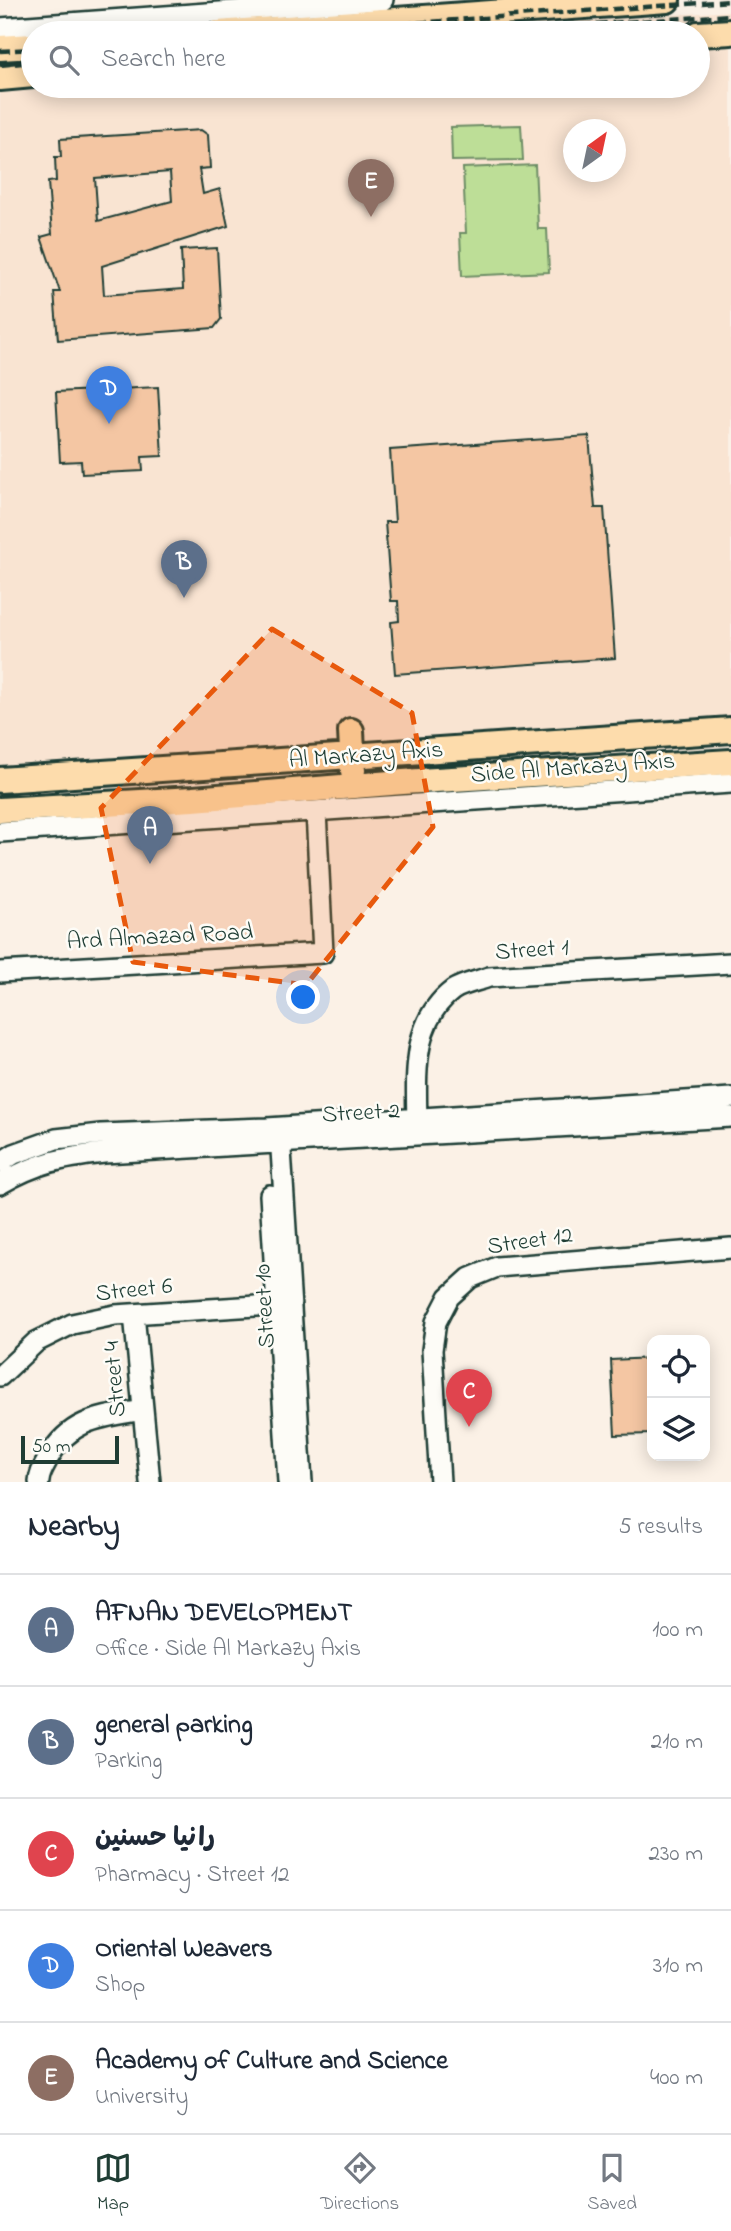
<!DOCTYPE html>
<html lang="en">
<head>
<meta charset="utf-8">
<style>
	:root { --surface:#fff; --page:#f6f6f7; --text:#1f2937; --muted:#747a83; --line:#e0e1e3; --accent:#1f3d34 }
	body { margin:0; font-family:"Indie Flower","Playpen Sans Arabic",sans-serif; background:var(--page); color:var(--text) }
	.controls { position:absolute; right:21px; bottom:21px; display:grid; overflow:hidden; border-radius:14px; box-shadow:0 4px 18px #0003 }
	.controls button { width:63px; height:63px; display:grid; place-items:center; padding:0; border:0; border-bottom:2px solid var(--line); background:var(--surface); color:var(--text); font:35px sans-serif }
	.compass { position:absolute; left:563px; top:119px; width:63px; height:63px; border-radius:50%; background:var(--surface); box-shadow:0 4px 18px #0003; rotate:33deg }
	.scale { position:absolute; left:21px; bottom:18px; width:98px; box-sizing:border-box; padding-left:7px; border:4px solid #1f3d34; border-top:0; font-size:19px; line-height:24px; white-space:nowrap; color:#1f3d34; -webkit-text-stroke:5px #fdfcf7; paint-order:stroke }
	.you { position:absolute; left:304px; top:998px; width:24px; height:24px; margin:-18px; border:5px solid #fff; border-radius:50%; background:#1a73e8; box-shadow:0 0 0 10px #1a73e833 }
	.badge { display:grid; place-items:center; width:46px; height:46px; border-radius:50%; background:var(--accent); color:#fff; font-size:23px; font-weight:700 }
	.pin { position:absolute; translate:-50% -58px; filter:drop-shadow(0 2px 4px #0008) }
	.pin::after { content:''; position:absolute; top:37px; width:24px; height:21px; background:inherit; clip-path:polygon(0 0,100% 0,50% 100%) }
	.list { margin:0; padding:0; list-style:none }
	h2 { display:flex; justify-content:space-between; align-items:center; height:91px; margin:0; padding:0 28px; font-size:30px }
	h2 small { font-size:23px; font-weight:400; color:var(--muted) }
	.list li { display:grid; grid-template-columns:46px 1fr auto; gap:21px; align-items:center; box-sizing:border-box; height:112px; padding:0 28px; border-top:2px solid var(--line) }
	.list b { display:block; font-size:26px; white-space:nowrap }
	.list p { margin:0; font-size:23px; white-space:nowrap; color:var(--muted) }
	.list em { font-size:23px; font-style:normal; color:var(--muted) }
	.icon { flex:none; width:38px; height:38px; fill:none; stroke:currentColor; stroke-width:2; stroke-linecap:round; stroke-linejoin:round }
	.map { position:relative; flex:none; width:731px; height:1482px; overflow:hidden }
	.search { position:absolute; background:var(--surface); box-shadow:0 4px 18px #0003; left:21px; right:21px; top:21px; height:77px; display:flex; align-items:center; gap:18px; box-sizing:border-box; padding:0 24px; border-radius:38px; color:var(--muted); font-size:26px }
	.sheet { height:651px; background:var(--surface) }
	nav { display:flex; justify-content:space-around; align-items:center; box-sizing:border-box; height:98px; border-top:2px solid var(--line); background:var(--surface); font-size:19px; color:var(--muted) }
	nav a { display:grid; justify-items:center; gap:4px }
	nav .on { color:var(--accent) }
	.map>svg:first-child { display:block }
	.built { fill:#f9e4d2; fill-rule:evenodd }
	.green { fill:#bdde97; stroke:#6e8e66; stroke-width:2 }
	.building { fill:#f4c6a3; stroke:#1f3d34; stroke-width:2; fill-rule:evenodd }
	.lines { fill:none; stroke-linecap:round; stroke-linejoin:round }
	.minor-casing { stroke:#1f3d34; stroke-width:24 }
	.major-casing { stroke:#1f3d34; stroke-width:30 }
	.minor { stroke:#fdfcf7; stroke-width:19 }
	.major { stroke:#fddcac; stroke-width:24 }
	.rail { stroke:#1f3d34; stroke-width:4.5; stroke-dasharray:10 5; stroke-linecap:butt }
	.marked { fill:#e8590c; fill-opacity:0.2; stroke:#e8590c; stroke-width:5; stroke-dasharray:14 9; stroke-linejoin:round }
	.labels { text-anchor:middle; dominant-baseline:central; stroke-width:5; stroke-linejoin:round; paint-order:stroke }
	.street-label { font-size:24px; fill:#1f3d34; stroke:#fdfcf7 }
</style>
</head>
<body>
<div class="map">
<svg width="731" height="1482" viewBox="0 0 731 1482">
	<rect width="100%" height="100%" fill="#fbf1e6"/>
	<filter id="ink" filterUnits="userSpaceOnUse"><feTurbulence type="fractalNoise" baseFrequency=".0143" numOctaves="2"/><feDisplacementMap in="SourceGraphic" scale="14" xChannelSelector="R" yChannelSelector="G"/><feConvolveMatrix kernelMatrix="1 2 1 2 8 2 1 2 1" color-interpolation-filters="sRGB"/></filter>
	<g filter="url(#ink)">
		<!-- built -->
		<path class="built" d="M731 11V746L0 796V55L33 53V86H698V33H404ZM574 130H616V172H574Z"/>
		<!-- green -->
		<path class="green" d="M521 125 523 160 452 161 451 127Z
			M535 165 538 229H547L549 272 462 276 460 233H466L463 168Z"/>
		<!-- building -->
		<path class="building" d="M201 130 208 135 210 168 199 169 203 194 220 189 228 226 102 266 104 295 183 289 181 250 217 248 221 319 214 328 58 340 54 292H60L41 237 52 234 48 182 56 181 55 157H61L60 139ZM170 172 172 201 98 221 95 178Z
			M158 387 162 456 142 457 143 471 82 474 81 461 60 462 56 392Z
			M589 436 595 508H604L615 658 395 674 391 622 399 621 398 601H391L385 522H395L390 450Z
			M652 1358V1434L615 1435 611 1360Z"/>
		<g class="lines">
			<defs>
				<path id="minor" d="M0 28 383 0
					M0 832 731 783
					M0 972 323 953 316 811
					M417 1131C417 1082 409 1023 453 990 462 984 478 981 489 977L731 963
					M280 1134 302 1482
					M0 1163 14 1154 56 1139 101 1134 267 1128 731 1098
					M0 1184C38 1162 62 1158 104 1153L731 1117
					M270 1195 288 1482
					M134 1314 150 1482
					M0 1376 36 1342 72 1324 115 1315 288 1304
					M39 1482C39 1473 45 1465 49 1457 71 1418 103 1417 143 1410
					M440 1482 432 1350 436 1322 449 1297 470 1278 497 1267 731 1248"/>
				<path id="major" d="M218 33 667 0
					M698 34 731 32
					M0 48 33 46
					M0 78 33 75
					M351 731 353 771
					M0 780 731 730
					M0 810 193 799 403 782 731 762"/>
			</defs>
			<!-- minor casing -->
			<use href="#minor" class="minor-casing"/>
			<!-- major casing -->
			<use href="#major" class="major-casing"/>
			<!-- minor -->
			<use href="#minor" class="minor"/>
			<!-- major -->
			<use href="#major" class="major"/>
			<!-- rail -->
			<path class="rail" d="M268 33 731 1
				M462 33 731 15
				M0 51 33 49
				M0 65 33 62"/>
		</g>
	</g>
	<!-- marked area -->
	<path class="marked" d="M272 629 412 713 433 827 306 985 133 962 101 808Z"/>
	<g class="labels">
		<!-- street labels -->
		<g class="street-label">
			<text transform="translate(366 756) rotate(-4)">Al Markazy Axis</text>
			<text transform="translate(573 769) rotate(-4)">Side Al Markazy Axis</text>
			<text transform="translate(160 938) rotate(-3)">Ard Almazad Road</text>
			<text transform="translate(532 951) rotate(-4)">Street 1</text>
			<text transform="translate(361 1114) rotate(-3)">Street 2</text>
			<text transform="translate(530 1242) rotate(-8)">Street 12</text>
			<text transform="translate(134 1291) rotate(-6)">Street 6</text>
			<text transform="translate(266 1306) rotate(-93)">Street 10</text>
			<text transform="translate(116 1379) rotate(-95)">Street 4</text>
		</g>
	</g>
</svg>
<div class="controls">
<button><svg class="icon" aria-label="locate" viewBox="0 0 24 24"><circle cx="12" cy="12" r="6"/><path d="M12 2v4M12 18v4M2 12h4M18 12h4"/></svg></button>
<button><svg class="icon" aria-label="layers" viewBox="0 0 24 24"><path d="M12 4l9 5-9 5-9-5zM3 14l9 5 9-5"/></svg></button>
</div>
<svg class="compass" viewBox="-18 -18 36 36"><path d="M0-13l5 13h-10z" fill="#e53935"/><path d="M0 13l5-13h-10z" fill="#747a83"/></svg>
<div class="scale">50 m</div>
<div class="you"></div>
<div class="pin badge" style="left:150px;top:864px;background:#5c6f8a">A</div>
<div class="pin badge" style="left:184px;top:598px;background:#5c6f8a">B</div>
<div class="pin badge" style="left:469px;top:1427px;background:#e0444e">C</div>
<div class="pin badge" style="left:109px;top:424px;background:#3f7fe0">D</div>
<div class="pin badge" style="left:371px;top:217px;background:#8d6e63">E</div>
<div class="search"><svg class="icon" aria-label="search" viewBox="0 0 24 24"><circle cx="10" cy="10" r="6"/><path d="M15 15l6 6"/></svg>Search here</div>
</div>
<section class="sheet">
<h2>Nearby<small>5 results</small></h2>
<ul class="list">
<li><span class="badge" style="background:#5c6f8a">A</span><div><b>AFNAN DEVELOPMENT</b><p>Office · Side Al Markazy Axis</p></div><em>100 m</em></li>
<li><span class="badge" style="background:#5c6f8a">B</span><div><b>general parking</b><p>Parking</p></div><em>210 m</em></li>
<li><span class="badge" style="background:#e0444e">C</span><div><b>رانيا حسنين</b><p>Pharmacy · Street 12</p></div><em>230 m</em></li>
<li><span class="badge" style="background:#3f7fe0">D</span><div><b>Oriental Weavers</b><p>Shop</p></div><em>310 m</em></li>
<li><span class="badge" style="background:#8d6e63">E</span><div><b>Academy of Culture and Science</b><p>University</p></div><em>400 m</em></li>
</ul>
</section>
<nav>
<a class="on"><svg class="icon" aria-label="map" viewBox="0 0 24 24"><path d="M3 6l6-2 6 2 6-2v14l-6 2-6-2-6 2zM9 4v14M15 6v14"/></svg>Map</a>
<a><svg class="icon" aria-label="directions" viewBox="0 0 24 24"><path d="M12 3l9 9-9 9-9-9zM9 14v-3h6M13 9l2 2-2 2"/></svg>Directions</a>
<a><svg class="icon" aria-label="saved" viewBox="0 0 24 24"><path d="M7 4h10v16l-5-4-5 4z"/></svg>Saved</a>
</nav>
</body>
</html>
